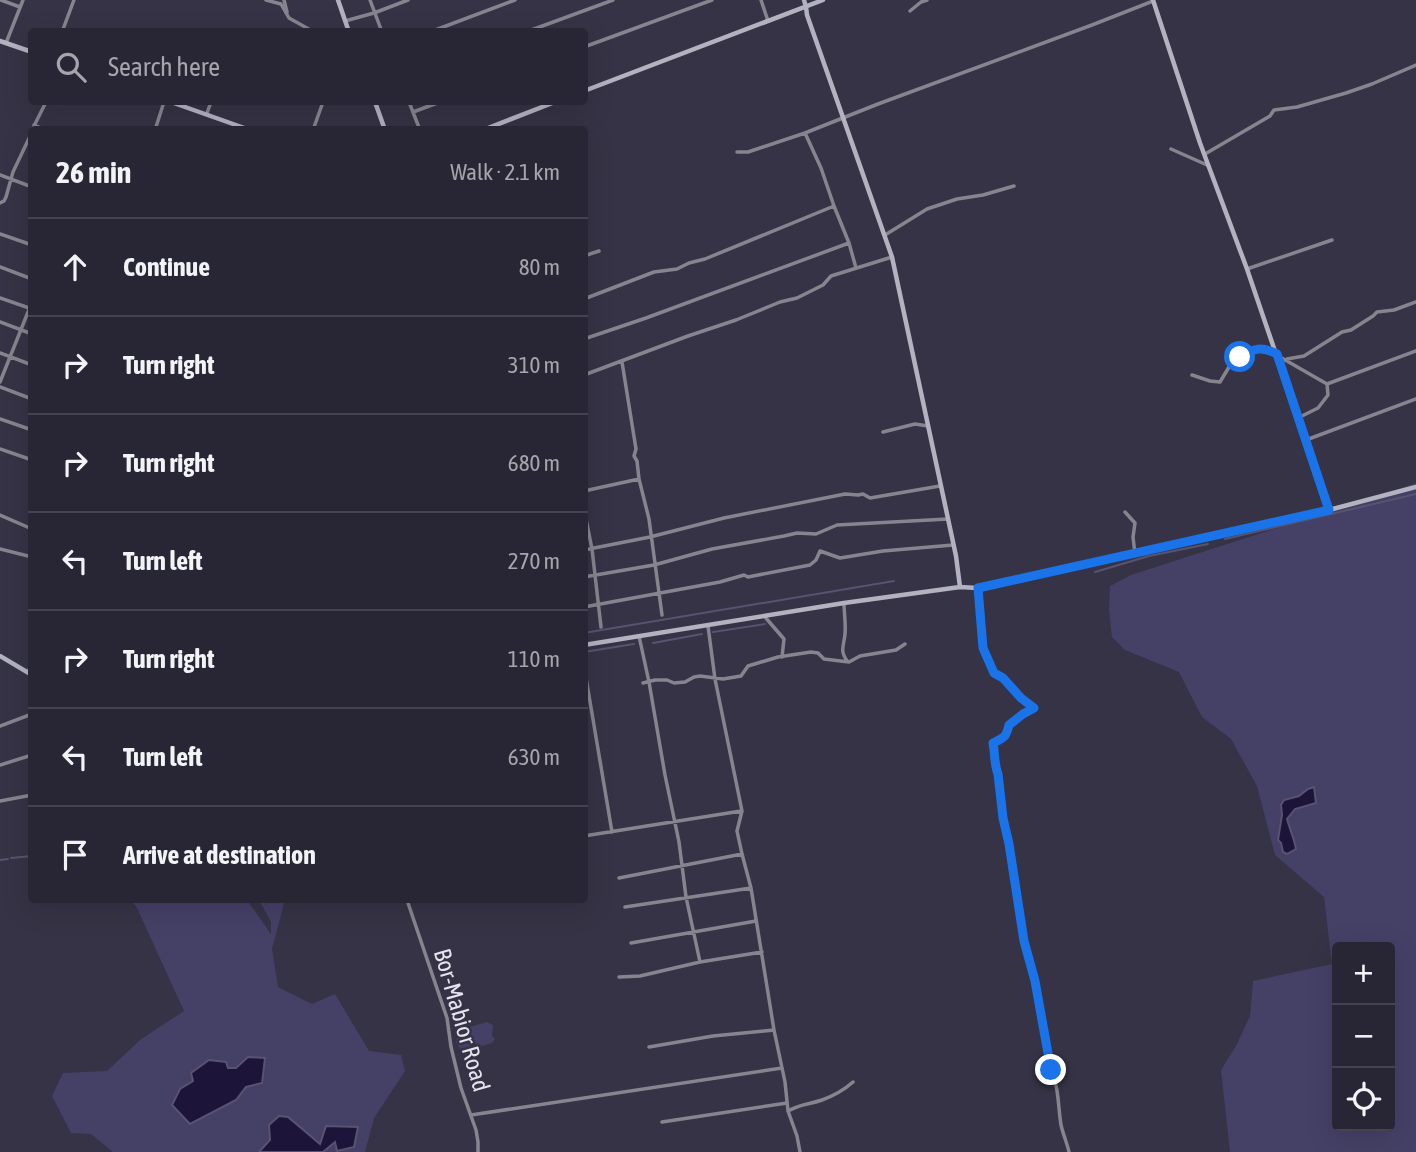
<!DOCTYPE html>
<html lang="en">
<head>
<meta charset="utf-8">
<style>
	:root { --surface:#282634; --page:#343240; --text:#f1f3f6; --muted:#a5a5ac; --line:#44434f }
	body { margin:0; font-family:"Asap Condensed",sans-serif; background:var(--page); color:var(--text) }
	.controls { position:absolute; right:21px; bottom:21px; display:grid; overflow:hidden; border-radius:7px; box-shadow:0 7px 28px #0002 }
	.controls button { width:63px; height:63px; display:grid; place-items:center; padding:0; border:0; border-bottom:2px solid var(--line); background:var(--surface); color:var(--text); font:35px sans-serif }
	.stop { position:absolute; width:21px; height:21px; margin:-16px; border:5px solid #1a73e8; border-radius:50%; background:#fff }
	.stop.end { background:#1a73e8; border-color:#fff; box-shadow:0 2px 7px #0008 }
	.list { margin:0; padding:0; list-style:none }
	h2 { display:flex; justify-content:space-between; align-items:center; height:91px; margin:0; padding:0 28px; font-size:30px }
	h2 small { font-size:23px; font-weight:400; color:var(--muted) }
	.list li { display:grid; grid-template-columns:46px 1fr auto; gap:21px; align-items:center; box-sizing:border-box; height:98px; padding:0 28px; border-top:2px solid var(--line) }
	.list b { display:block; font-size:26px; white-space:nowrap }
	.list em { font-size:23px; font-style:normal; color:var(--muted) }
	.icon { flex:none; width:38px; height:38px; fill:none; stroke:currentColor; stroke-width:2; stroke-linecap:round; stroke-linejoin:round }
	.map { position:relative; flex:none; width:1416px; height:1152px; overflow:hidden }
	.search { position:absolute; background:var(--surface); box-shadow:0 7px 28px #0002; left:28px; top:28px; width:560px; height:77px; display:flex; align-items:center; gap:18px; box-sizing:border-box; padding:0 24px; border-radius:7px; color:var(--muted); font-size:26px }
	.panel { position:absolute; background:var(--surface); box-shadow:0 7px 28px #0002; left:28px; top:126px; width:560px; height:777px; border-radius:7px }
	.map>svg:first-child { display:block }
	.green { fill:#454066; fill-rule:evenodd }
	.water { fill:#1c1539; stroke:#585370; stroke-width:2 }
	.lines { fill:none; stroke-linecap:round; stroke-linejoin:round }
	.stream { stroke:#585370; stroke-width:2 }
	.street { stroke:#86858f; stroke-width:3.5 }
	.secondary { stroke:#b3b2c1; stroke-width:4.5 }
	.route { stroke:#1a73e8; stroke-width:9 }
	.labels { text-anchor:middle; dominant-baseline:central; stroke-width:5; stroke-linejoin:round; paint-order:stroke }
	.street-label { font-size:24px; fill:#e5e4f0; stroke:#353345 }
</style>
</head>
<body>
<div class="map">
<svg width="1416" height="1152" viewBox="0 0 1416 1152">
	<rect width="100%" height="100%" fill="#353345"/>
	<!-- green -->
	<path class="green" d="M1416 483V1152H1230L1221 1070 1236 1046 1250 1016 1253 981 1332 964 1324 897 1275 855 1257 786 1231 739 1202 717 1179 672 1125 650 1112 637 1109 610 1110 586 1131 575ZM1337 947H1390V1126H1337Z
		M131 900H247L271 934V922L259 900H285L272 949 278 987 312 1004 335 994 369 1051 401 1055 405 1071 374 1118 365 1152H323L336 1142 354 1147 357 1127 320 1144 289 1117 259 1152H113L91 1134 71 1133 52 1096 63 1073 107 1071 140 1040 184 1011 137 908ZM227 1068H236L246 1087 236 1100 180 1089 193 1081Z
		M487 1022 493 1025 492 1036 495 1039 492 1043 482 1046 475 1043 472 1045 473 1048 469 1051 465 1048 460 1049 456 1042 458 1035 463 1033V1029Z"/>
	<!-- water -->
	<path class="water" d="M1314 787 1316 803 1295 809 1287 819C1290 830 1294 838 1296 849L1287 854 1283 852 1281 843 1278 840 1282 815 1281 805 1284 800 1299 796 1308 789Z
		M248 1057 265 1058 262 1083 246 1087 236 1100 190 1124 172 1105 180 1089 193 1081 191 1073 209 1060 226 1062 228 1068H236Z
		M279 1116 288 1117 320 1144 326 1126 358 1127 354 1147 337 1151 335 1142 323 1152H259L270 1140 269 1125Z"/>
	<g class="lines">
		<!-- stream -->
		<path class="stream" d="M1225 539 1416 494
			M1095 572 1149 556 1208 544
			M713 632 765 624
			M584 633 894 581
			M653 643 702 634
			M584 652 634 644
			M11 858 32 856
			M0 860 8 859"/>
		<!-- street -->
		<path class="street" d="M1 0 20 7
			M266 0 281 4 289 18 314 32
			M284 0 287 12
			M370 0 382 32
			M761 0 768 21
			M910 11 921 2 927 0
			M345 21 374 13 408 0
			M62 32 74 0
			M156 32 157 30 170 32
			M430 32 515 0
			M526 32 613 0
			M6 43 23 0
			M584 47 712 0
			M409 102 420 130
			M413 112 440 102
			M207 113 211 102
			M34 125 46 130
			M32 130 46 102
			M155 130 164 102
			M313 130 323 102
			M805 133 821 168 834 206 849 243 856 268
			M1171 149 1207 165
			M737 152H748L805 133 878 104 1092 25 1153 1
			M1205 154 1270 116 1274 110 1297 107 1346 93 1372 84 1416 65
			M0 175 32 187
			M0 203 4 201 6 197 13 172 32 132
			M0 234 32 245
			M885 235 927 209 957 199 983 195 1014 186
			M584 256 599 251
			M0 267 32 279
			M1247 269 1332 240
			M0 298 32 309
			M584 299 654 272 677 269 689 263 705 259 834 206
			M0 322 32 334
			M584 339 646 318 849 243
			M0 353 32 365
			M1287 359 1304 356 1342 332 1351 330 1373 316 1377 312 1394 310 1416 302
			M622 362 636 449 634 456 637 461 639 479 649 519 662 615
			M584 375 688 336 736 320 780 302 797 298 823 285 831 276 892 257
			M1192 375 1210 381 1220 382 1232 362 1251 351 1266 349 1327 384 1328 395 1318 408 1298 418
			M0 382 32 302
			M1327 384 1416 351
			M0 387 32 399
			M0 419 32 430
			M883 432 915 424 928 426
			M1306 440 1416 399
			M0 449 32 460
			M32 488 30 491 32 492
			M584 491 639 479
			M584 509 592 549 601 627
			M1125 512 1135 523 1133 537 1135 554
			M0 515 32 529
			M0 549 32 557
			M584 550 650 537 724 518 845 494 858 495 863 494 870 498 940 486
			M584 577 654 565 712 549 784 536 797 533 816 534 837 525 948 519
			M977 588 983 648 994 673 1002 679 1034 708 1023 714 1009 725C1006 736 1003 738 993 743L995 767 1024 941 1035 981 1051 1070C1059 1087 1058 1107 1061 1125 1063 1134 1067 1143 1069 1152
			M844 603C844 613 846 624 845 634 844 646 839 651 848 662
			M584 607 720 582 744 575 748 577 810 565 816 560 820 551 840 558 883 551 953 545
			M765 617 784 639 782 657
			M708 626 715 679 742 811 737 831 742 854 751 888 774 1030 785 1082 788 1111 797 1136 800 1152
			M639 636 649 682 665 775 679 842 686 897 700 962
			M584 666 612 832
			M28 672 32 663
			M643 683 655 680H667L674 683 685 682 694 677 700 676 723 679 741 676 748 666 778 657 811 652 818 653 824 659 849 662 860 656 896 650 905 644
			M0 726 32 714
			M0 765 32 755
			M0 801 32 795
			M584 836 741 811
			M619 878 742 854
			M407 900 447 1018 451 1047 461 1088 476 1130 478 1142V1152
			M625 907 751 888
			M631 943 756 921
			M619 977 640 976 700 962 762 952
			M649 1047 713 1036 774 1030
			M788 1111C802 1103 808 1105 822 1100 833 1096 844 1090 853 1082
			M471 1115 782 1068
			M662 1122 787 1103"/>
		<!-- secondary -->
		<path class="secondary" d="M338 0 349 32
			M804 0 806 7 807 15 892 257 956 556 960 587
			M1153 0 1200 143 1247 269 1329 510
			M0 41 32 52
			M584 91 823 0
			M171 102 250 130
			M375 102 385 130
			M483 130 555 102
			M584 645 844 603 960 587 977 588 1329 510 1416 487
			M0 656 32 675"/>
	</g>
	<g class="lines">
		<!-- route -->
		<path class="route" d="M1051 1070 1035 981 1024 941 1009 844 1003 818 998 774C994 764 995 753 993 743 1005 737 1006 737 1009 725L1023 714 1034 708 1021 698 1003 678 994 673 983 648 978 588 1329 510 1277 354C1261 346 1255 348 1240 357"/>
	</g>
	<g class="labels">
		<!-- street labels -->
		<g class="street-label">
			<text transform="translate(462 1020) rotate(74)">Bor-Mabior Road</text>
		</g>
	</g>
</svg>
<div class="controls">
<button>+</button>
<button>−</button>
<button><svg class="icon" aria-label="locate" viewBox="0 0 24 24"><circle cx="12" cy="12" r="6"/><path d="M12 2v4M12 18v4M2 12h4M18 12h4"/></svg></button>
</div>
<div class="stop" style="left:1240px;top:357px"></div>
<div class="stop end" style="left:1051px;top:1070px"></div>
<div class="search"><svg class="icon" aria-label="search" viewBox="0 0 24 24"><circle cx="10" cy="10" r="6"/><path d="M15 15l6 6"/></svg>Search here</div>
<section class="panel">
<h2>26 min<small>Walk · 2.1 km</small></h2>
<ul class="list">
<li><svg class="icon" aria-label="ahead" viewBox="0 0 24 24"><path d="M12 20V5M6 11l6-6 6 6"/></svg><div><b>Continue</b></div><em>80 m</em></li>
<li><svg class="icon" aria-label="right" viewBox="0 0 24 24"><path d="M7 20v-9h11M14 6l5 5-5 5"/></svg><div><b>Turn right</b></div><em>310 m</em></li>
<li><svg class="icon" aria-label="right" viewBox="0 0 24 24"><path d="M7 20v-9h11M14 6l5 5-5 5"/></svg><div><b>Turn right</b></div><em>680 m</em></li>
<li><svg class="icon" aria-label="left" viewBox="0 0 24 24"><path d="M17 20v-9H6M10 6l-5 5 5 5"/></svg><div><b>Turn left</b></div><em>270 m</em></li>
<li><svg class="icon" aria-label="right" viewBox="0 0 24 24"><path d="M7 20v-9h11M14 6l5 5-5 5"/></svg><div><b>Turn right</b></div><em>110 m</em></li>
<li><svg class="icon" aria-label="left" viewBox="0 0 24 24"><path d="M17 20v-9H6M10 6l-5 5 5 5"/></svg><div><b>Turn left</b></div><em>630 m</em></li>
<li><svg class="icon" aria-label="arrive" viewBox="0 0 24 24"><path d="M6 21V4h12l-3 4 3 4H6"/></svg><div><b>Arrive at destination</b></div></li>
</ul>
</section>
</div>
</body>
</html>
